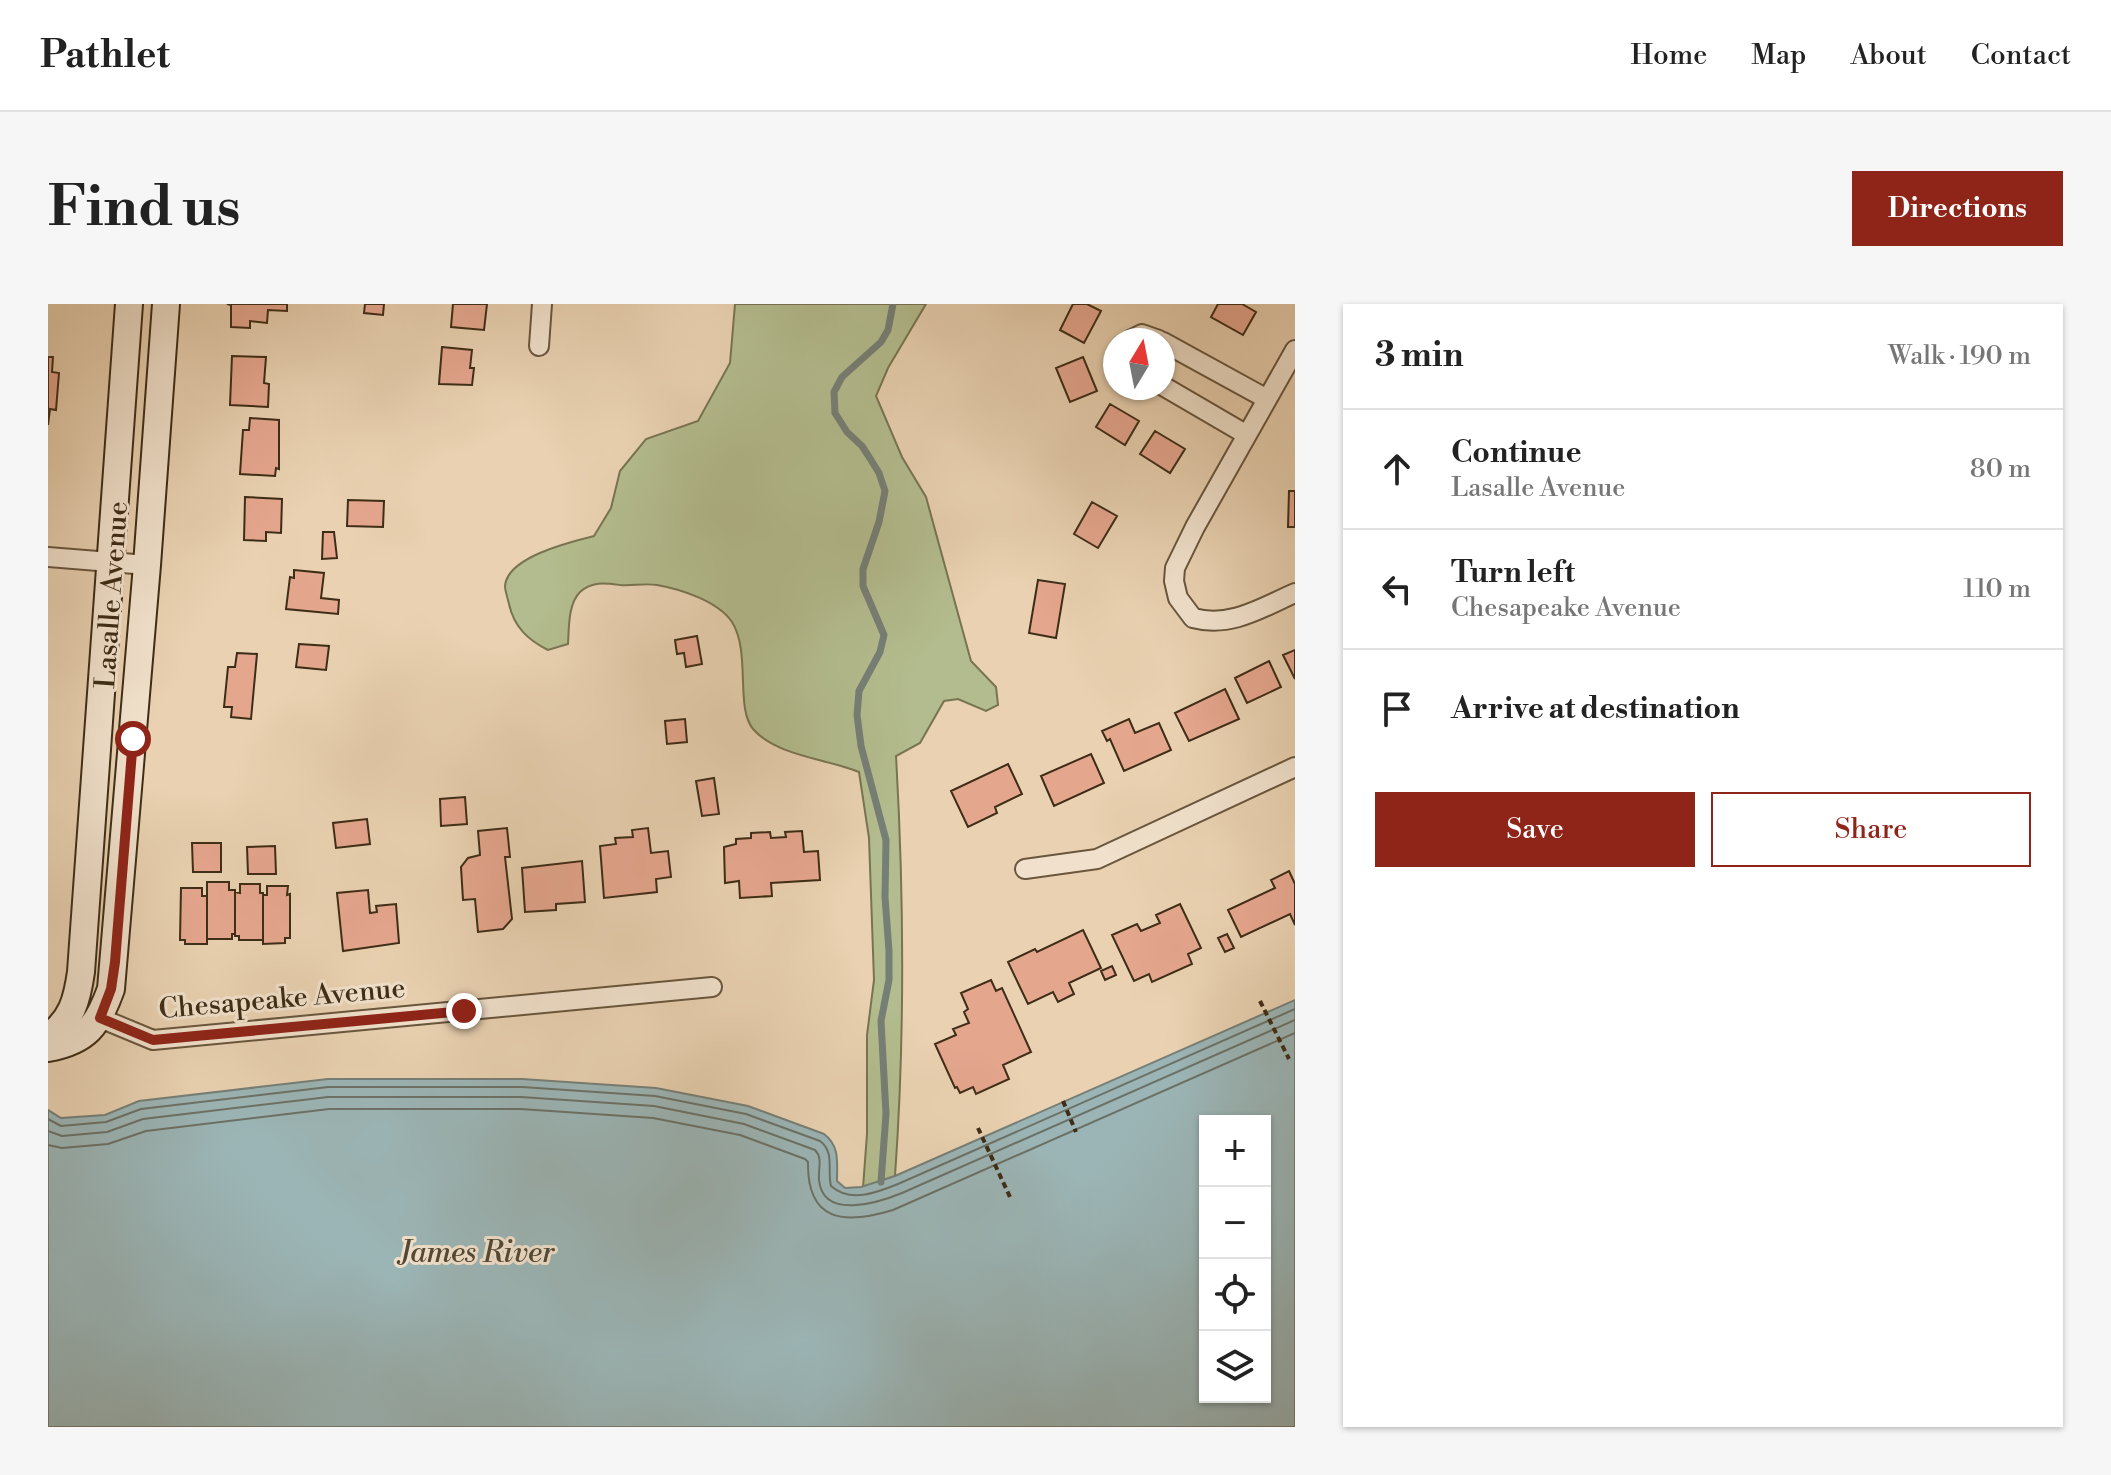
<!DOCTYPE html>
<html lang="en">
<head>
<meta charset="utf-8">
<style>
	:root { --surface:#fff; --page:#f6f6f6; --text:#222; --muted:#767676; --line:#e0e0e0; --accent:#8f2418 }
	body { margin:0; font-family:"Libre Bodoni",serif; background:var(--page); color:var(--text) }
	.controls { position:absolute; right:24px; bottom:24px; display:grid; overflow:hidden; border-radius:0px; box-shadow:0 2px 6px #0004 }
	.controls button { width:72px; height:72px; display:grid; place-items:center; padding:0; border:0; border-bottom:2px solid var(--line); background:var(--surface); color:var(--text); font:40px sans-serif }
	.compass { position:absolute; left:1055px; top:24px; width:72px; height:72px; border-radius:50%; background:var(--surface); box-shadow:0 2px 6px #0004; rotate:10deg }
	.stop { position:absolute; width:24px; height:24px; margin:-18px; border:6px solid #8f2418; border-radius:50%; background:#fff }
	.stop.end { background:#8f2418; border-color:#fff; box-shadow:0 2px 8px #0008 }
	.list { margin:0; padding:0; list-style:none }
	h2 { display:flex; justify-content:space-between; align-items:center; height:104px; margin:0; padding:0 32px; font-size:34px }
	h2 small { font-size:26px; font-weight:400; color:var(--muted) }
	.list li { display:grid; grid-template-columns:52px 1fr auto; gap:24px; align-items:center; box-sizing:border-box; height:120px; padding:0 32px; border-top:2px solid var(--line) }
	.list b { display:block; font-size:30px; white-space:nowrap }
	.list p { margin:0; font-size:26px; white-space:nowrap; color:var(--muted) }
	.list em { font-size:26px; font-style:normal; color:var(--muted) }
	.actions { display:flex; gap:16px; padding:24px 32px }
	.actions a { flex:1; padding:18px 0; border:2px solid var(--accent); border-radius:0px; text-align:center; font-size:28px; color:var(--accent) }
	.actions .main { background:var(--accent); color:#fff }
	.icon { flex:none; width:44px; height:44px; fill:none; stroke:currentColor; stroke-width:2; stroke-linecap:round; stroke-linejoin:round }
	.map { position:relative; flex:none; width:1247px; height:1123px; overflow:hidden; border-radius:0px }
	header { display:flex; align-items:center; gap:48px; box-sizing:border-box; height:112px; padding:0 40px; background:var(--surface); border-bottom:2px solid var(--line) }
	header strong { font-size:38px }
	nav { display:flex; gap:44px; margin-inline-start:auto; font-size:28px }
	.intro { display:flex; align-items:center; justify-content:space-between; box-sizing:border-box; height:192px; padding:0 48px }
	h1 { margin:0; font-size:56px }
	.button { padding:20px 36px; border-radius:0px; background:var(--accent); color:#fff; font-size:28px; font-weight:700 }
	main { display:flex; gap:48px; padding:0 48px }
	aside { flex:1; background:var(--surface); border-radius:0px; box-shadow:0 2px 6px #0004 }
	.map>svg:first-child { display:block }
	.green { fill:#b3bc8e; stroke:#787452; stroke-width:2 }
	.water { fill:#9bb5b6; stroke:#767f76; stroke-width:2; fill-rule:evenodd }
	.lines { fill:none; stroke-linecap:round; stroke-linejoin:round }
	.shore { stroke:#6c7166; stroke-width:2 }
	.stream { stroke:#767f76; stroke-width:7 }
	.building { fill:#e5a68e; stroke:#3e2d16; stroke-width:2 }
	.street-casing { stroke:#69563d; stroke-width:22 }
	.secondary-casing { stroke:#3e2d16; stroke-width:30 }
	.path { stroke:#3e2d16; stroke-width:4; stroke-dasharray:6 4; stroke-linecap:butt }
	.street { stroke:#f1e1cc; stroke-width:18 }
	.secondary { stroke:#f1e1cc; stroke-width:26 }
	.route { stroke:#8f2418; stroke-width:10 }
	.labels { text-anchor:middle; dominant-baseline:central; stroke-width:6; stroke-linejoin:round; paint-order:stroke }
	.street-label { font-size:28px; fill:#3e2d16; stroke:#f1e1cc }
	.water-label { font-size:30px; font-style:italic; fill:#514836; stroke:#f1e1cc }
</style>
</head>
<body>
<header>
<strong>Pathlet</strong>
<nav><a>Home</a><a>Map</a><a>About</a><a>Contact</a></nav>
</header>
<div class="intro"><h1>Find us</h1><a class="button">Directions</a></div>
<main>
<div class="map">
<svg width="1247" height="1123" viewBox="0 0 1247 1123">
	<rect width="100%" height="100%" fill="#e9d1b1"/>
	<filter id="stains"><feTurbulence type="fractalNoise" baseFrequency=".0025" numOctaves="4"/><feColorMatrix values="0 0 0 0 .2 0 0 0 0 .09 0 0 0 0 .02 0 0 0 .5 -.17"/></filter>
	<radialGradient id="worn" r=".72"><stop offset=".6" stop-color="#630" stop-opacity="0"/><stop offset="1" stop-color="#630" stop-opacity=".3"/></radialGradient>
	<!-- green -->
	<path class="green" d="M687 0H878L840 64 828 92 854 153 878 193 923 357 948 383 950 401 938 407 910 395 896 397 872 439 848 452C856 592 857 732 847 872L815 884 819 830V731L826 676 821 534 811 468C780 455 728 452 705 425 687 403 703 348 684 318 670 297 632 285 609 281 597 279 584 282 572 281 557 279 544 277 532 288 520 300 521 324 520 340L500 346C480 336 466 323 461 300 460 295 457 287 457 282 459 253 522 238 546 232L563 204 572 167 598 135 650 117 682 59Z"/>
	<!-- water -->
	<path class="water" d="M1247 696V1123H0V806L13 814 57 811 91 797 280 775H474L608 784 700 802 776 830C792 842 789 858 789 877L797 884 813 883 847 872ZM1157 817H1217V1093H1157Z"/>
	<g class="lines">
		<!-- shore -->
		<path class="shore" d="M0 815 13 822 58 818 93 805 280 783H474L607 792 698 810 772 837C787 848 779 866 783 882 802 899 828 889 850 880L1247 705
			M0 827 14 832 59 828 95 815 280 793H473L606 802 696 820 767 846C775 854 770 865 771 876 775 917 832 898 854 889L1247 716
			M0 841 14 844 60 840 98 827 281 805H473L605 814 692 831 757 855 760 858C759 918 796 921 845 906L1247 729"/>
		<!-- stream -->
		<path class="stream" d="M833 878 838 810 833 717 841 676V647L837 593 838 536 813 442 809 411 811 387 832 348 836 331 815 282V265L831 218 837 187 831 169 823 156 814 142 799 128 787 109 786 88 794 73 833 38 840 26 845 0"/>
	</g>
	<!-- building -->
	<path class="building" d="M179 0H239V7L220 6 219 19 202 17V24L183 23V1Z
		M317 0H336L335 11 316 9Z
		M405 0H439L436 26 403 23Z
		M1025 0H1039L1053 7 1036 39 1012 26Z
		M1170 0H1194L1208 8 1195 31 1163 13Z
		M394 43 424 46 422 64H426L424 81 391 80Z
		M184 52 218 53 216 79 221 80 220 103 182 101Z
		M0 53H5L4 68 11 69 8 106 2 105 0 121Z
		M1035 53 1049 87 1022 98 1008 64Z
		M1062 100 1091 117 1077 141 1048 123Z
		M202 114 231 116V165L228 164 227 172 192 170 195 126H201Z
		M1107 127 1137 145 1122 169 1092 150Z
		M1241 187H1247V223H1240Z
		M197 193 234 195 233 229 218 228V237L196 236Z
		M300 196 336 197 335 223 299 222Z
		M1044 198 1069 212 1050 244 1026 230Z
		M275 228H286L289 254 274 255Z
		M246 266 276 269 273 294 291 296 290 310 238 305 242 273 246 274Z
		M990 276 1017 280 1008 334 981 329Z
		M649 332 654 360 638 363 636 349 629 350 627 336Z
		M251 340 281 342 278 366 248 363Z
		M1247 346V375L1235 351Z
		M189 349 209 350 203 415 183 413 184 403H176L180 363H187Z
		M1221 357 1233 383 1199 399 1187 374Z
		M1177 385 1191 415 1141 437 1127 409Z
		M637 415 639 438 619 440 617 417Z
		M1081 415 1087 429 1111 419 1123 446 1076 467 1062 435 1059 437 1054 427Z
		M1043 450 1056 479 1006 502 993 472Z
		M960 460 974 490 947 503 949 509 920 523 903 487Z
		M666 474 671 510 654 512 648 477Z
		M417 493 419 520 393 522 392 495Z
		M319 515 322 540 288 544 285 519Z
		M459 524 462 553H457L464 615 455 625 430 628 427 595 415 596 413 563 420 554 432 551 430 527Z
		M600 524 603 549 620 547 623 573 608 575 609 588 556 594 552 542 568 540 567 534 585 533 584 526Z
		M754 527 756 548 770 547 772 576 723 579 724 592 692 594 691 577 677 579 676 543 688 540V535L703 534V529L722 528 723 534 738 533 737 528Z
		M144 539H173V568H145Z
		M227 542 228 570H200L199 543Z
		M534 557 537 598 508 600V606L477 608 474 564Z
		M1241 567 1247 580V621L1242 610 1193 633 1180 606 1227 584 1223 576Z
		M159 578H181V586H187V630H184V635H159Z
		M192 580H212V589H215V636H191V632H187V588L192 589Z
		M219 582H240L239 591 242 590V634H237V639L215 640V591H219Z
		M133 584H154V592H159V640H137V636H132Z
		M320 586 322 609 329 608 328 602 348 600 351 639 295 647 289 589Z
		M1132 600 1153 644 1140 650 1144 660 1104 678 1101 670 1086 677 1064 631 1089 620 1093 627 1112 619 1108 611Z
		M1035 626 1053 664 1021 679 1026 690 1010 698 1005 688 980 700 960 658 987 645 989 648Z
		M1179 630 1186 644 1177 648 1170 634Z
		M1064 662 1068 671 1057 676 1053 667Z
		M943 676 948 687 954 684 983 748 955 761 961 775 928 790 925 783 912 789 909 783 907 784 887 740 908 731 905 725 921 719 916 708 920 705 913 689Z"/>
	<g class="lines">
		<defs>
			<path id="street" d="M1082 36 1094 30 1111 36
				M1115 38 1219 95
				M491 42 494 0
				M1247 46 1147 223 1127 264 1126 277 1130 294 1145 314C1183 324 1213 304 1247 289
				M1115 82 1199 131
				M0 253 99 261
				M977 565 1049 555 1247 463
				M52 714 105 736 664 683"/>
			<path id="secondary" d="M0 733C24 716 29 696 33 668L81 0
				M0 744C39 737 50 721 63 685L99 261 118 0"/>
		</defs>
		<!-- street casing -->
		<use href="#street" class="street-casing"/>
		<!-- secondary casing -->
		<use href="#secondary" class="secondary-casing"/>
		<!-- path -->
		<path class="path" d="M1212 697 1241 755
			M1015 797 1028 828
			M930 824 962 893"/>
		<!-- street -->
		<use href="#street" class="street"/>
		<!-- secondary -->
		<use href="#secondary" class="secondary"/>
	</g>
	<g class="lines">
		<!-- route -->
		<path class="route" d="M85 435 67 658 63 685 52 714 105 736 416 707"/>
	</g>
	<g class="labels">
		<!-- street labels -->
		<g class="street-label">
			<text transform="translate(64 291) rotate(-86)">Lasalle Avenue</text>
			<text transform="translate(234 695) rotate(-5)">Chesapeake Avenue</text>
		</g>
		<!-- water labels -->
		<g class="water-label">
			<text x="429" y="949">James River</text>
		</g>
	</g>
	<rect width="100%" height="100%" filter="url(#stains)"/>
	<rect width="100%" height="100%" fill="url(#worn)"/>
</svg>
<div class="controls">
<button>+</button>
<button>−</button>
<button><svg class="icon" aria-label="locate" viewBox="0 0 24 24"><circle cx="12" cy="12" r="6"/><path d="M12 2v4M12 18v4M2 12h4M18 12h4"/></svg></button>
<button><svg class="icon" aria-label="layers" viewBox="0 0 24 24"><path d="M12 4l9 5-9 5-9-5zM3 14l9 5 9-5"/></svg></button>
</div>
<svg class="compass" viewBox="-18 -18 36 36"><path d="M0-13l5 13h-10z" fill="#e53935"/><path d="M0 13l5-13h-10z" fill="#767676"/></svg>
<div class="stop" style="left:85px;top:435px"></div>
<div class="stop end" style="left:416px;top:707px"></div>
</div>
<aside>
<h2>3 min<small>Walk · 190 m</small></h2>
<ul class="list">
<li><svg class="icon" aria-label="ahead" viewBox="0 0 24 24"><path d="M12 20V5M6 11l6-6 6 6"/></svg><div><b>Continue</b><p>Lasalle Avenue</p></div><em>80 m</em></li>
<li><svg class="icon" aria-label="left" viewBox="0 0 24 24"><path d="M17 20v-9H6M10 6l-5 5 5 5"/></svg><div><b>Turn left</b><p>Chesapeake Avenue</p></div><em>110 m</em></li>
<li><svg class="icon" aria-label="arrive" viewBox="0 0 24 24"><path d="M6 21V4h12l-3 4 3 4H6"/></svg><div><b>Arrive at destination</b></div></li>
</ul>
<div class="actions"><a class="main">Save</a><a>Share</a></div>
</aside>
</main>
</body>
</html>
